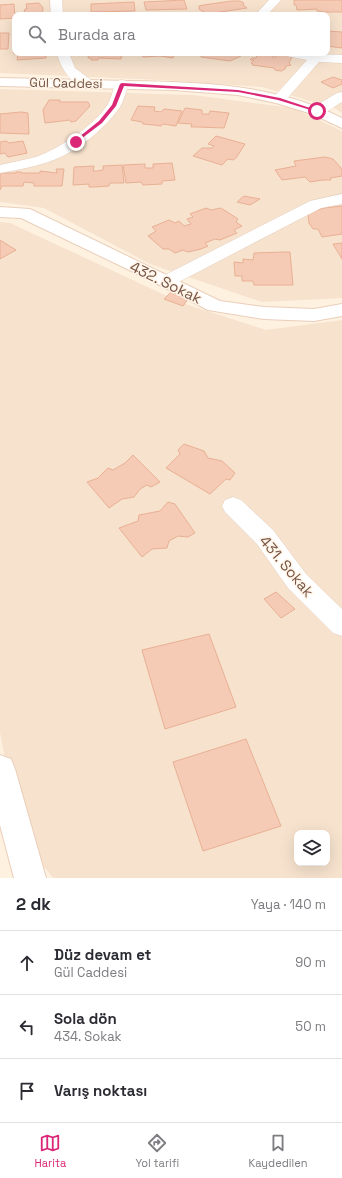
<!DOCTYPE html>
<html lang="tr">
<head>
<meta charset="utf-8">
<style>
	:root { --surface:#fff; --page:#f7f7f7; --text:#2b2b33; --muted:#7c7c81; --line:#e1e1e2; --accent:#db2777 }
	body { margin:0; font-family:"Space Grotesk",sans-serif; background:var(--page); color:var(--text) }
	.controls { position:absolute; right:12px; bottom:12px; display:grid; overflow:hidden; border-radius:8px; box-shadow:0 4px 16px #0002 }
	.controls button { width:36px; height:36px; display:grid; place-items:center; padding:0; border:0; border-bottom:1px solid var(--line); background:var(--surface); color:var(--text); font:20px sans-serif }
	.stop { position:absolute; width:12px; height:12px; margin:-9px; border:3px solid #db2777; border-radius:50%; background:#fff }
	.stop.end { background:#db2777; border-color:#fff; box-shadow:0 1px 4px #0008 }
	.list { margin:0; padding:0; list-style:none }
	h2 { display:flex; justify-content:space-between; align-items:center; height:52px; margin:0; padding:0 16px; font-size:17px }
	h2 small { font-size:13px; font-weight:400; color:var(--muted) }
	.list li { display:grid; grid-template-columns:26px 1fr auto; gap:12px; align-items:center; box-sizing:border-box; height:64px; padding:0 16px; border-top:1px solid var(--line) }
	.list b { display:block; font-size:15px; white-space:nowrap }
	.list p { margin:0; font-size:13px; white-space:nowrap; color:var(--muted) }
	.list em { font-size:13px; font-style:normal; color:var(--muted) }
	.icon { flex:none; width:22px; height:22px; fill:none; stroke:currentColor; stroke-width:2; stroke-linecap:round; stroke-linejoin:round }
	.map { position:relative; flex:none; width:342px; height:878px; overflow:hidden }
	.search { position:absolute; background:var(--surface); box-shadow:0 4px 16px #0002; left:12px; right:12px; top:12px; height:44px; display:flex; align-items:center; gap:10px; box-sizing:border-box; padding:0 14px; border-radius:8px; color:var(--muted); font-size:15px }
	.sheet { height:244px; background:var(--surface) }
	nav { display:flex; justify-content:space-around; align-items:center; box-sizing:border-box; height:56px; border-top:1px solid var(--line); background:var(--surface); font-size:11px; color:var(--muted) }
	nav a { display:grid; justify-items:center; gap:2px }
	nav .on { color:var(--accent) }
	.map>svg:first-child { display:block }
	.residential { fill:#f6e2cd; fill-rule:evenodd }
	.building { fill:#f5cbb5; stroke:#e9b094 }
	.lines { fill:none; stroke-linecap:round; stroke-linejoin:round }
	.street-casing { stroke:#e5cebe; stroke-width:1 }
	.secondary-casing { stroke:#eaceba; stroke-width:2 }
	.street { fill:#fff; fill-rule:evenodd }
	.secondary { fill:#fff; fill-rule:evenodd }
	.route { fill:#db2777 }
	.labels { text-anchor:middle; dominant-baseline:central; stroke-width:3; stroke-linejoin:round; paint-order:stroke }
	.far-street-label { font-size:13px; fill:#765445; stroke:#fff5e8 }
	.street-label { font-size:15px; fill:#765445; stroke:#fff5e8 }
</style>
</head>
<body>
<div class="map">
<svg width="342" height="878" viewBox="0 0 342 878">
	<rect width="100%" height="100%" fill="#fef1e0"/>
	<!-- residential -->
	<path class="residential" d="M0 0H342V113L334 108 262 87 161 80 0 73ZM15 15H327V53H15Z
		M0 89 193 95 293 108 340 130 342 132V298L262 302 150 264 44 208 0 202Z
		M0 222 10 223 182 303 266 330 342 320V878H53L21 838 0 733ZM297 833H327V863H297Z"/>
	<!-- building -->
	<path class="building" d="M184 0 187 9 146 10 144 2Z
		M294 0H342V12H325L317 11V9L297 10 296 5H294Z
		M232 1H240L244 3 243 5 247 8 207 14 199 9V6L204 5Z
		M134 2 135 11 91 12V4Z
		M39 3 43 8 42 15H29V13L24 12 25 9H27L26 4Z
		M14 4 15 18 0 19V5Z
		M327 31 342 32V48L327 46Z
		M0 33H9L8 49H0Z
		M15 51V53H46V58L17 60 18 54H14L13 52Z
		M89 53H122L121 59 98 58V60H91V58H88Z
		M142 53H175L173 58 160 56 143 57Z
		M201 53H238V55L241 56 230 61 201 57Z
		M258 53H274L272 57H276L280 53 289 55 288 56 292 57 289 63 291 65 286 66 285 69 281 71 275 70 274 68 252 65 253 64 251 63 254 60H250L252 58H256Z
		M333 77 342 80V84L333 88 321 82Z
		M49 100H60V102H88L90 106 76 121 71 122 70 120 45 123 43 110Z
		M138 106 155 107 154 111 161 112 164 109 182 111 176 126 163 124 161 126 154 125 143 124 142 122 131 120Z
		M185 108 202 110V114H209L210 111 229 113 224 128 197 127H191L192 124 178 123Z
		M21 112 28 113 29 134 0 133V114Z
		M216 136 245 144 236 158 233 160 228 159 222 165 193 156 202 148H212L214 146 208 144Z
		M6 141 9 143 23 141 27 153 8 157 5 153 0 154V142Z
		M325 157 333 159 342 169V176L330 178 331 180H323L310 182 305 177 282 180 275 170 296 166 294 161Z
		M172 163 175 180 162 181V184L143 185 141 182 126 183 123 165 145 164V168H153V164Z
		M122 165 124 183H110L109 186 95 187H89V184L73 185 74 167 94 166 93 171H97L103 170V166Z
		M56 169H64L62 186H34V183L24 182 23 186H2L0 190V173H16V172H21V173H40V171L57 173Z
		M244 196 260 199 250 205 237 202Z
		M342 206V234L322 237 318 229H313L309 223 308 213 324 208Z
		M206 208 211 210 221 208 238 219 236 222 242 226 234 230 237 233 220 240 215 239 205 243 208 246 201 249 188 252 183 250 175 253 169 249H163L148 236 156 231 152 227 169 220 175 223 179 221 184 226 191 224 187 219 193 217 190 214Z
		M0 240 16 250 0 259Z
		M342 243V259L333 244Z
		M284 252H290L293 285H254L253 281H242V276H235L234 262 243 263V259L253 260 254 253Z
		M172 291 189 298 183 306 164 299Z
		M184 444 204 451 208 458 222 461 235 473 230 480 226 479 210 494 166 468 180 454 178 450Z
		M133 455 160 482 151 487 147 485 140 489 134 497 122 499 109 508 87 482 98 478 108 468 113 470 125 463Z
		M168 502 175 504 195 533 188 537 178 536 169 541 167 548 152 549 142 557 119 528 138 521 139 515 160 511Z
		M276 592 295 609 281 618 264 599Z
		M209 634 236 707 165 729 142 650Z
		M246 739 281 826 203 851 173 762Z"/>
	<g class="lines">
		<defs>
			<path id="street" d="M50 0H62L63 15H51Z
				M269 0H281L267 15H255Z
				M57 53H69L75 68 91 80 93 83 91 86C73 90 60 67 57 53Z
				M285 53 342 55V63L319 62 284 102H274L272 99 307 60 287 56Z
				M122 80 127 81 129 84C126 91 124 100 120 107 103 131 73 155 45 163 30 168 15 170 0 173V165C12 162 25 160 36 157 59 149 96 124 108 104 112 97 113 88 117 81Z
				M342 92V102C333 107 323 117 312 114L310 111 312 108 337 93Z
				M342 194V204L321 208 173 285 167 286 161 285 158 281 161 277 310 201Z
				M233 497 241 500 273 530 306 574 342 609V636L333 633 288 588 257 544 225 512 222 506 225 500Z"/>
			<path id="secondary" d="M0 78C43 79 85 80 128 81 201 82 276 84 342 118V128L312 114 276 103 238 95 174 90 0 86Z
				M0 207 30 209 220 301 264 307 314 309 342 304V316L314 321 264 319 208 310 148 279 21 218 0 217Z
				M0 755 11 759 15 769 46 878H14L0 825Z"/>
		</defs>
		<!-- street casing -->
		<use href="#street" class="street-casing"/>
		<!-- secondary casing -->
		<use href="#secondary" class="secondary-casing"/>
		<!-- street -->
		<use href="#street" class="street"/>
		<!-- secondary -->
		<use href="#secondary" class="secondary"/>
	</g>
	<!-- route -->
	<path class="route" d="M122 83 238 90 280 98 319 111 317 112 278 100 238 92 124 86 116 106 102 123 77 142H74V141L99 121 112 105 120 84Z"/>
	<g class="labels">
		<!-- far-street labels -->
		<g class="far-street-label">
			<text transform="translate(66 83) rotate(1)">Gül Caddesi</text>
		</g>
		<!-- street labels -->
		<g class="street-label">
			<text transform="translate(166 282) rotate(26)">432. Sokak</text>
			<text transform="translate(287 566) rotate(50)">431. Sokak</text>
		</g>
	</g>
</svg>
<div class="controls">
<button><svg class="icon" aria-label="layers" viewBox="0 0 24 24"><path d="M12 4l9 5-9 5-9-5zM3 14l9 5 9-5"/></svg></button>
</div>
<div class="stop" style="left:317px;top:111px"></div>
<div class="stop end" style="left:76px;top:142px"></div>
<div class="search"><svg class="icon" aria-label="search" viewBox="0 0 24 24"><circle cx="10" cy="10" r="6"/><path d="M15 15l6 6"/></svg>Burada ara</div>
</div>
<section class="sheet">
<h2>2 dk<small>Yaya · 140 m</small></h2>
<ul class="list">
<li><svg class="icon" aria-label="ahead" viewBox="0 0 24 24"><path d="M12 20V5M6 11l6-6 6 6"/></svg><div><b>Düz devam et</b><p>Gül Caddesi</p></div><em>90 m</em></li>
<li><svg class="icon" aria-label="left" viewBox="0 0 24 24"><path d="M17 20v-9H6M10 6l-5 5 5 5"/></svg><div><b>Sola dön</b><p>434. Sokak</p></div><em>50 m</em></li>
<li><svg class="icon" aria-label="arrive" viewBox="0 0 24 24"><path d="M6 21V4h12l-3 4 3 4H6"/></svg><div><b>Varış noktası</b></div></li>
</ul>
</section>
<nav>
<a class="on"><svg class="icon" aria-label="map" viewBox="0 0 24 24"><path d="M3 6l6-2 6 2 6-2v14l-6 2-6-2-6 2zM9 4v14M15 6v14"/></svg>Harita</a>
<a><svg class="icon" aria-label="directions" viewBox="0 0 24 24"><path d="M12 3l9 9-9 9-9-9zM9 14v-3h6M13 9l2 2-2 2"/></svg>Yol tarifi</a>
<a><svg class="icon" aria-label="saved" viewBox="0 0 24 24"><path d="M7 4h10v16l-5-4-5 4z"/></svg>Kaydedilen</a>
</nav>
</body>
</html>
